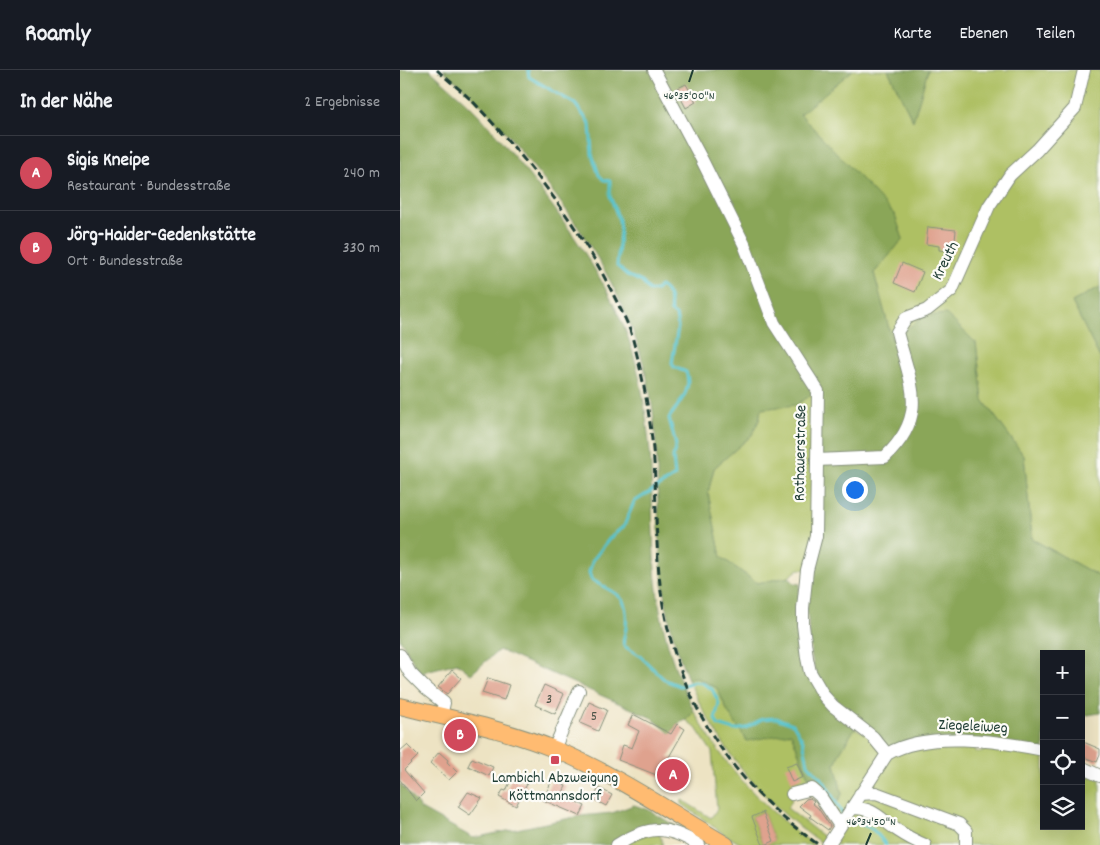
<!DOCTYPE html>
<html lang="de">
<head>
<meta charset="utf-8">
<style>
	:root { --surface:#171b24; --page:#20242c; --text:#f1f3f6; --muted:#9ea1a6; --line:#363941; --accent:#d1495b }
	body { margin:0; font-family:Dekko,sans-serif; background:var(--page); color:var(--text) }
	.controls { position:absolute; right:15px; bottom:15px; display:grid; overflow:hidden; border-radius:0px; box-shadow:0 5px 20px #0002 }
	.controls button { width:45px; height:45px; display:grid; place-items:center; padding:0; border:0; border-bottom:1px solid var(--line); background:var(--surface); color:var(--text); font:25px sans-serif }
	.you { position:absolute; left:454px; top:419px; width:18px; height:18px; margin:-12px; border:4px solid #fff; border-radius:50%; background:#1a73e8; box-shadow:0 0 0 8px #1a73e833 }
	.badge { display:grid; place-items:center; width:32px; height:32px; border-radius:50%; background:var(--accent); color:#fff; font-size:16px; font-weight:700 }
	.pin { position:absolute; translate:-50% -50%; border:2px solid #fff; box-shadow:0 1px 5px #0006 }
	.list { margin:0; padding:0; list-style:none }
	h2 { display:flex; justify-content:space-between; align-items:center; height:65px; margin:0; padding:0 20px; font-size:21px }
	h2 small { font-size:16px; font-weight:400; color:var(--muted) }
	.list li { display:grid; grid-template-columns:32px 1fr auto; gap:15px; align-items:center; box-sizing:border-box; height:75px; padding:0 20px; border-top:1px solid var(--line) }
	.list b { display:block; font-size:19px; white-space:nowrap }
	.list p { margin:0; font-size:16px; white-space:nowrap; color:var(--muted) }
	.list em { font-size:16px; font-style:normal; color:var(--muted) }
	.icon { flex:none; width:28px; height:28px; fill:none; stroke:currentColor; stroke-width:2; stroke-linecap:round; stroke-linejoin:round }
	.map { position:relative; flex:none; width:700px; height:775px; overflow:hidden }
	header { display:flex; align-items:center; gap:30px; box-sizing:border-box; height:70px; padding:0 25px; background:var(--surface); border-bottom:1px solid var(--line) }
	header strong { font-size:24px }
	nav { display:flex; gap:28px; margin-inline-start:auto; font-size:18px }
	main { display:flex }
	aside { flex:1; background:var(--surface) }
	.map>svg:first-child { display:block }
	.green { fill:#aec063; stroke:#667e4c }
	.forest { fill:#8aa659; stroke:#547246 }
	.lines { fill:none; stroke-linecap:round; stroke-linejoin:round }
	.stream { stroke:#56c3cd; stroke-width:3 }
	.building { fill:#dfa28e }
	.minor-casing { stroke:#86907c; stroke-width:14 }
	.major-casing { stroke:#86907c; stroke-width:18 }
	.minor { stroke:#fff; stroke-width:12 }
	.major { stroke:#ffbb71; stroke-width:16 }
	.rail { stroke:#1f3d34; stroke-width:3; stroke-dasharray:8 4; stroke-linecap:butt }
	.ticks { fill:none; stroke:#1f3d34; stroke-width:2 }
	.poi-dot { fill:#d1495b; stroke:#fdfcf7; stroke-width:2 }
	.labels { text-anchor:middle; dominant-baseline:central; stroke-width:4.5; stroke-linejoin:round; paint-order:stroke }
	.number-label { font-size:14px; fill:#4f564a }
	.street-label { font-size:16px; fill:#1f3d34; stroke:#fdfcf7 }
	.poi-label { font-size:16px; fill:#1f3d34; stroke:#fdfcf7 }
	.ticks-label { font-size:12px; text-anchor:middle; fill:#1f3d34; stroke:#fdfcf7; stroke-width:4.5; stroke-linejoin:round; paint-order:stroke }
</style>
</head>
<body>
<header>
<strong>Roamly</strong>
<nav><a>Karte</a><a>Ebenen</a><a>Teilen</a></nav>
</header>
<main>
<aside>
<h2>In der Nähe<small>2 Ergebnisse</small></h2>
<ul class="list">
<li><span class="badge">A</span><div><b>Sigis Kneipe</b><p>Restaurant · Bundesstraße</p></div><em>240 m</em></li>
<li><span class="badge">B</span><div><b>Jörg-Haider-Gedenkstätte</b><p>Ort · Bundesstraße</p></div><em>330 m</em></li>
</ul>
</aside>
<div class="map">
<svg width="700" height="775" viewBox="0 0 700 775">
	<rect width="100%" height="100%" fill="#fdfcf7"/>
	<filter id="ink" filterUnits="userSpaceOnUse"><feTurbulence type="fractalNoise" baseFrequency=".02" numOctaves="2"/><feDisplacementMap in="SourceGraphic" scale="10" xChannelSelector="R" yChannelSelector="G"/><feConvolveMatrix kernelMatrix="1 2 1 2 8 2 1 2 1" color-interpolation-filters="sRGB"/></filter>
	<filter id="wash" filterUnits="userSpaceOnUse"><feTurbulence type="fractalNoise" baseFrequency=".0096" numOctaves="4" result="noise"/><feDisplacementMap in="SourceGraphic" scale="20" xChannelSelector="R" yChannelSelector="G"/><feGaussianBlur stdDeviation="1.12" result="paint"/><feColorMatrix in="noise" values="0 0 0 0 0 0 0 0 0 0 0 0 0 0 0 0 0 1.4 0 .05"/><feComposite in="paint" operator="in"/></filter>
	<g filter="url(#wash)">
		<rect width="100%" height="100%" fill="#ede3c3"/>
		<!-- green -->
		<path class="green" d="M453 0H488L513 51 528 0H700V217L672 232 700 288V507L632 469 624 386 583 330 576 272 492 270 474 203 503 169 400 43Z
			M418 321 416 466 407 500 399 499 389 507 357 513 321 487 308 423 314 398 352 365 359 350 361 339 396 334Z
			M297 608 317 618 328 642 391 663 410 711 389 720 392 731 387 738 430 772 440 756 432 743 442 724 435 694 440 682 455 658 497 679 574 671 576 682H583L588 672 644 680V756H681V697L700 706V775H470L464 772 462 775C453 775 431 775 424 774 414 769 405 761 396 754 348 715 313 665 288 609Z
			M294 641C323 695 364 740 415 775H365L374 771 363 742 352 747 363 775H343L325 765 282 734V730L311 748 317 739 312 682 296 658 286 650Z
			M258 759 263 775H217Z"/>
		<!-- forest -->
		<path class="forest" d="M0 0H30C44 13 59 25 72 38 92 58 110 82 128 104 167 154 199 199 224 257 240 296 246 341 250 383 254 442 250 505 265 563 271 590 282 616 294 641L286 650 277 654 271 664 252 648 99 580 71 604 57 593 26 601 21 605 0 569Z
			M43 0H453L400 44 495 145 503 169 474 203 492 270 524 246 546 244 576 273 583 330 624 386 632 469 700 507V643L681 646V584H644V680L560 670 487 684 428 623 415 601 411 584 407 538 416 466 417 321 396 335 361 339 359 350 352 365 314 398 308 423 321 487 357 513 389 507 394 513 400 514 397 558 403 597 455 658 440 682 435 694 442 724 432 743 410 711 391 663 347 671 328 642 317 618 297 608 288 609C280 589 273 569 269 548 254 480 261 409 253 341 241 249 192 170 135 99 116 75 96 49 74 28 64 18 53 9 43 0Z
			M488 0H528L513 51Z
			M700 217V288L672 232Z
			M0 713 21 739 73 768 180 746 212 743 234 735 249 740 282 760 262 759 217 775H0Z"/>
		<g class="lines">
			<!-- stream -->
			<path class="stream" d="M128 0 129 7 175 34 190 54 192 84 199 105 204 110 210 111V126L219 150 220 162 217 196 227 205 242 212 250 221 256 220 260 216C270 221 270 232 271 242L276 245 278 257 272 293 274 297 286 302C293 320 279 333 269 348L276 375 273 387 275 406 234 432 224 456 210 468 193 490 189 502 191 509C216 526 229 521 226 558 225 565 222 569 224 576L240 586 265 610 280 616 294 612 302 613 312 619 319 633 315 649 318 655 335 660 346 658 362 649 376 648 393 654 403 671 408 694 425 713 443 745
				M448 751C470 756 473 757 486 775"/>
		</g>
		<g id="blocks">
			<!-- building -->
			<path class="building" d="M286 14 296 32 286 38 276 19Z
				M528 157 556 160 554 182 539 180V176L526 174Z
				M502 193 523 202 515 222 494 213Z
				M52 600 61 608 47 624 38 617Z
				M88 608 109 615 104 630 82 623Z
				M144 615 164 624 155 644 135 635Z
				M189 632 207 640 198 661 180 653Z
				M233 644 271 664 277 654 285 659 269 687 286 694 277 713 218 690 223 675 232 678 239 661 228 655Z
				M681 671 700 679V685L697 692 681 686Z
				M7 675 18 686 4 700 24 723 16 731 0 710V681Z
				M39 682 48 690 47 692 57 702 49 710 30 693Z
				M72 688 93 697 89 706 68 696Z
				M397 693 403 707 392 712 386 697Z
				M112 707 127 714 116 736 99 727 103 720 106 721Z
				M152 710 166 716 162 725 185 736 180 746 143 730Z
				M199 718 212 725 206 736 193 729Z
				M68 722 82 728 70 745 58 737Z
				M410 728 414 731 412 733 418 738 430 756 428 760 410 747 411 745 399 736 406 729Z
				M363 742 374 771 365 775H363L352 747Z"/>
		</g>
	</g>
	<g filter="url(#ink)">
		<use href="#blocks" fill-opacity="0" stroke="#86907c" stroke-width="1"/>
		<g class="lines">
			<defs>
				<path id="minor" d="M254 0 302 90 344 174 374 253 418 321 416 466 407 500 403 538V555L407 588 410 602 424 626 433 636 473 667 487 684
					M417 390 485 387C530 344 510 313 497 262L506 248 527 240 552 220 589 136 610 105 637 80 675 38 684 0
					M0 585 10 603 26 619 44 633 41 646
					M154 679 179 621
					M681 697 700 706
					M392 724 412 719 420 726 440 756
					M460 724 476 723 559 754 566 761V775
					M451 738C474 737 480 749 497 760 506 766 515 771 525 775
					M217 775C249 755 267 755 299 775
					M428 775 487 684C528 660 598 671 644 680"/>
				<path id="major" d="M0 636C52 649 104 659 154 679 215 704 270 742 326 775"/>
			</defs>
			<!-- minor casing -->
			<use href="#minor" class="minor-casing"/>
			<!-- major casing -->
			<use href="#major" class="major-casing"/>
			<!-- minor -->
			<use href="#minor" class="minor"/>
			<!-- major -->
			<use href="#major" class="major"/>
			<!-- rail -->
			<path class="rail" d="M37 0C50 12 65 23 77 36 129 91 181 158 214 226 220 238 227 251 231 263 242 301 249 339 253 379 257 423 255 469 260 514 273 623 329 713 419 775"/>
		</g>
	</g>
	<!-- ticks -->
	<path class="ticks" d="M289 12 293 0M466 775 471 763"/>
	<!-- markers -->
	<rect class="poi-dot" x="150" y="685" width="10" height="10" rx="2.5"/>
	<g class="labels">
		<!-- number labels -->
		<g class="number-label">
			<text x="149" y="630">3</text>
			<text x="194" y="647">5</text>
		</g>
		<!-- street labels -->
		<g class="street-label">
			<text transform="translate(546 191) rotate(-63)">Kreuth</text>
			<text transform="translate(401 383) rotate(-89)">Rothauerstraße</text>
			<text transform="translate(573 657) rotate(3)">Ziegeleiweg</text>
		</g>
		<!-- poi labels -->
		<g class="poi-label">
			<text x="155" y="708">Lambichl Abzweigung<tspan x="155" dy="18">Köttmannsdorf</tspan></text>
		</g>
	</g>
	<g class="ticks-label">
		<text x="289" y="29">46°35'00"N</text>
		<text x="471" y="755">46°34'50"N</text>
	</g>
</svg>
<div class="controls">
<button>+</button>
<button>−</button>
<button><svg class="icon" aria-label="locate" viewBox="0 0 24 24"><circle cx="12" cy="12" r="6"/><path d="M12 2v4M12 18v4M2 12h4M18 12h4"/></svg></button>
<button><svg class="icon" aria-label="layers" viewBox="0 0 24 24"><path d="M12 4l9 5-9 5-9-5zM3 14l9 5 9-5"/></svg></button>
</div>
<div class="you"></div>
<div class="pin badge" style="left:273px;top:705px">A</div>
<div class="pin badge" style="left:60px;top:665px">B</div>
</div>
</main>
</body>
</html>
